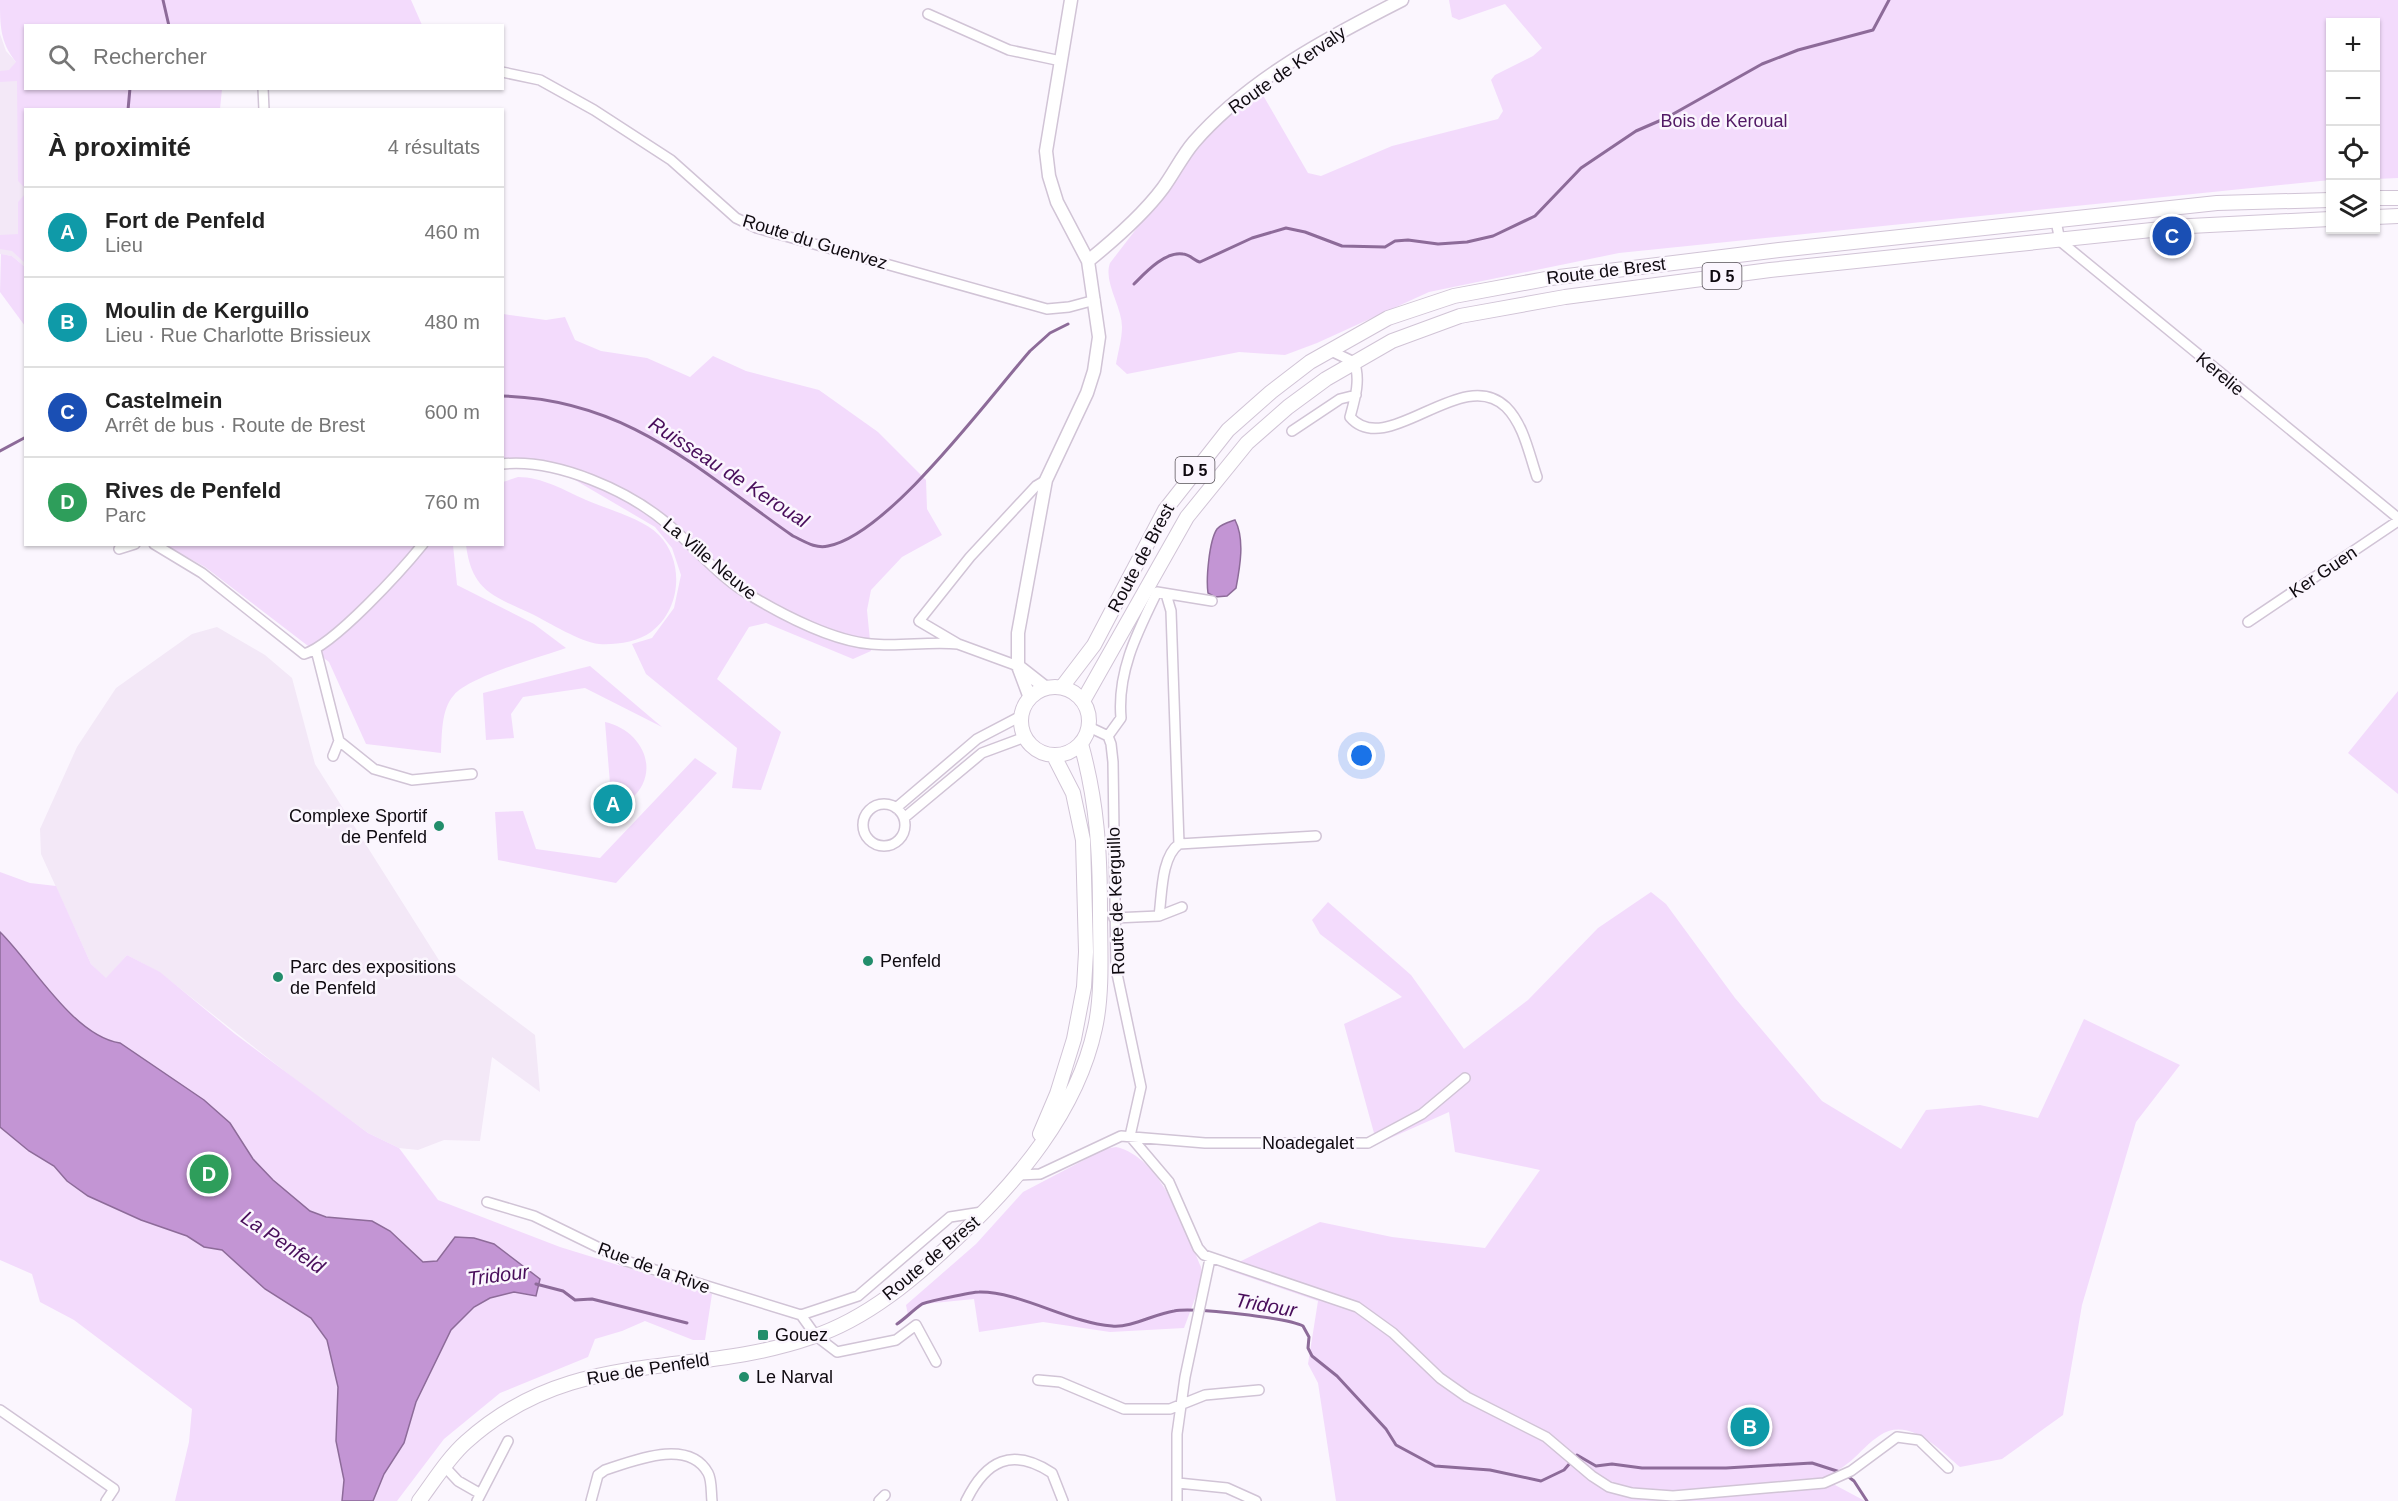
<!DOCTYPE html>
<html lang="fr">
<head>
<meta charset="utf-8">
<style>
	:root { --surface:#fff; --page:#f6f6f6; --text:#222; --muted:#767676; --line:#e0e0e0; --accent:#228d6b }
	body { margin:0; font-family:Helvetica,sans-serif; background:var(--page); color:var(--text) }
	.controls { position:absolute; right:18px; top:18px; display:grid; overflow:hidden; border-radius:0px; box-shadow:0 2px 4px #0004 }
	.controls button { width:54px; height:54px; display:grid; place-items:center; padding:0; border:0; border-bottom:2px solid var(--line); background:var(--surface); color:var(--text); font:30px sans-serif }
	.you { position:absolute; left:1362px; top:756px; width:21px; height:21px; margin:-15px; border:4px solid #fff; border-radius:50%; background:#1a73e8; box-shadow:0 0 0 9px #1a73e833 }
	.badge { display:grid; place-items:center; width:39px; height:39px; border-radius:50%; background:var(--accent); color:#fff; font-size:20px; font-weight:700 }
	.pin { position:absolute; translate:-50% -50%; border:3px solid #fff; box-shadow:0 2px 6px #0006 }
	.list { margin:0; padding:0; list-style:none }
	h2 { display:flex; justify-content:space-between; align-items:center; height:78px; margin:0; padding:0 24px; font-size:26px }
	h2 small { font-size:20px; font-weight:400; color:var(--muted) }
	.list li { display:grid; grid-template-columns:39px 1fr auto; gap:18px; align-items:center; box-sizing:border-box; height:90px; padding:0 24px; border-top:2px solid var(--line) }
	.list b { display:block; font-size:22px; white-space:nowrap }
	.list p { margin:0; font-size:20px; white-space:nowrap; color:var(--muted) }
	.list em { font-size:20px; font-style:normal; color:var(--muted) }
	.icon { flex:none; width:33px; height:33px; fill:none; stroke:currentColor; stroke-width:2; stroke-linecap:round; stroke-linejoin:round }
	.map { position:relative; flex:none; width:2398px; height:1501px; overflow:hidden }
	.search { position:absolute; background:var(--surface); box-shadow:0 2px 4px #0004; left:24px; top:24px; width:480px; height:66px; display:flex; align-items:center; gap:15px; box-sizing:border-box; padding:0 21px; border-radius:0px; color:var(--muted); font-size:22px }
	.panel { position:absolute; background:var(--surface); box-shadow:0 2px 4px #0004; left:24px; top:108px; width:480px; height:438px; border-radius:0px }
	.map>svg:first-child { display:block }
	.built { fill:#f3e8f7 }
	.green { fill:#f3dbfc }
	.water { fill:#c395d4; stroke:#8d6b99; stroke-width:1.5 }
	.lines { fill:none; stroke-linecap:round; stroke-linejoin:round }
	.stream { stroke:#8d6b99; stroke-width:3 }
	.street-casing { stroke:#d1c4d6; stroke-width:12 }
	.secondary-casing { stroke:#d1c4d6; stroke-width:15 }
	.primary-casing { stroke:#d1c4d6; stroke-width:16 }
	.street { stroke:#fff; stroke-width:9 }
	.secondary { stroke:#fff; stroke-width:12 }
	.primary { stroke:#fff; stroke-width:14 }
	.poi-dot { fill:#228d6b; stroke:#fbf6fe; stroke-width:2 }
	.labels { text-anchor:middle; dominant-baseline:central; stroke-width:5; stroke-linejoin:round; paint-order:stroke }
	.shield { fill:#fbf6fe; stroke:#565157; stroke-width:1.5 }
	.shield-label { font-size:16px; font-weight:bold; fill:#0f0a10 }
	.street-label { font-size:18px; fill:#0f0a10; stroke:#fbf6fe }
	.park-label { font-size:18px; fill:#521965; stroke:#fbf6fe }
	.poi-label { font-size:18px; fill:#0f0a10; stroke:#fbf6fe; text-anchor:start }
	.water-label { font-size:20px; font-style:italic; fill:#490e5b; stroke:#fbf6fe }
</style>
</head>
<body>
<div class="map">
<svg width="2398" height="1501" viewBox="0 0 2398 1501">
	<rect width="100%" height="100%" fill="#fbf6fe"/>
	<!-- built -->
	<path class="built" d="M0 34 6 51 16 62 25 120V267L12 256 0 254Z
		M217 627 265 655 292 678 315 764 442 965 535 1035 540 1092 492 1057 480 1141 444 1140 418 1150 399 1148 368 1133 301 1084 159 972 127 955 106 979 91 964 41 854 40 829 77 747 116 688 192 634Z"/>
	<!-- green -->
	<path class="green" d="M0 0H411L422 25 26 26V88L222 89 220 109 26 110 25 188 18 181 17 81 0 82V71L9 70 16 62C0 42 0 25 0 0Z
		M1449 0H2398V178L2376 179V22H2330V180L1619 253 1429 292 1317 343 1285 355 1239 352 1127 374 1116 364C1118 352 1122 339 1122 327 1122 306 1103 282 1110 263L1210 133 1260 90 1308 173 1321 176 1392 146 1498 119 1503 111 1491 80 1495 75 1533 56 1542 48 1505 4 1459 20 1452 17Z
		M25 194V263L12 251 0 249V235L18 234V202Z
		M1 254 12 256 25 267V326L0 292Z
		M503 314 546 320 565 317 575 340 601 351 647 358 690 377 713 356 746 371 819 390 878 432 926 480 927 509 942 535 902 557 871 590 867 610 871 651 853 659 766 623 749 627 717 679 781 732 761 790 732 788 737 748 646 674 632 644 652 638 674 608 681 575 672 548 655 527 558 470 503 464Z
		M518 477C542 477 564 490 586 500 609 510 642 518 659 535 685 562 681 610 651 632 638 642 615 645 599 644 580 642 550 623 532 614 494 596 472 592 466 545L502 544 503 482Z
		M165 545H453L457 585 534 624 566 648C541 657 470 676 454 695 441 709 442 735 441 753L366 744 329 662 205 567Z
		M590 666 662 727 585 688 523 697 511 714 514 738 486 740 483 693Z
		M2398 691V794L2348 753Z
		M605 722C642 730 663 772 630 800 625 803 618 805 612 808Z
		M695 758 717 773 616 883 498 860 495 812 523 811 536 849 600 858Z
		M0 872 30 883 56 886 91 964 106 978 127 955 160 972 235 1034 368 1133 399 1148 438 1200 560 1247 712 1294 705 1340H693L645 1321 622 1331 595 1339 588 1357 500 1393 444 1439 397 1501H175L189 1442 192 1409 74 1320 40 1302 32 1274 0 1260Z
		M1651 892 1666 904 1735 998 1822 1101 1901 1149 1926 1110 1980 1105 2038 1118 2084 1019 2180 1065 2136 1122 2082 1305 2063 1415 2002 1459 1960 1467C1940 1450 1908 1415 1879 1436 1860 1449 1855 1462 1831 1474L1835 1485 1865 1501H1336L1318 1383 1308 1364 1318 1301 1225 1269 1320 1222 1392 1237 1485 1248 1540 1170 1455 1152 1449 1112 1377 1144 1344 1024 1402 997 1320 934 1312 920 1328 902 1411 975 1464 1049 1528 1000 1598 928Z
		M1116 1147C1161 1157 1185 1228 1201 1267L1202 1280 1184 1328 1110 1332 1043 1322 979 1332 974 1299 924 1304 908 1315 906 1305 976 1244 1023 1192 1105 1149Z"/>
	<!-- water -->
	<path class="water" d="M1235 520C1245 539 1240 567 1236 588L1227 596 1215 597 1208 593C1206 579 1209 541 1217 529 1221 524 1229 522 1235 520Z
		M0 932C32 963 73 1036 120 1043L204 1100 230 1123 253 1159 273 1180 310 1211 326 1217 372 1221 390 1231 423 1262 437 1261 455 1237 474 1238 494 1244 540 1279 536 1296 514 1292 490 1298 474 1307 451 1330 416 1402 404 1443 384 1474 373 1501H342L344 1480 336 1441 338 1387 327 1340 311 1318 265 1289 222 1250 204 1247 187 1236 141 1220 88 1196 67 1181 54 1166 29 1151 0 1127Z"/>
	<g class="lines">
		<!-- stream -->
		<path class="stream" d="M163 0 169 26
			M128 110 130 88
			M1134 284C1145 273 1165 251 1183 254 1189 254 1195 261 1200 262L1252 238 1286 228 1305 232 1342 246 1385 247 1395 241 1408 240 1438 244 1467 242 1493 236 1535 216 1581 168 1636 131 1666 118 1762 64 1798 50 1873 30 1889 0
			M502 396C627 399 697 469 793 536 804 541 815 549 828 546 888 535 988 399 1030 351L1050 333 1068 324
			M0 451 26 437
			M536 1284 563 1291 575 1300 592 1299 687 1323
			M897 1324C906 1318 913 1310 922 1304 925 1302 973 1292 979 1292 1019 1291 1069 1323 1112 1326 1131 1328 1154 1314 1174 1311 1192 1307 1289 1318 1303 1326L1309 1337 1308 1348 1312 1356 1337 1376 1386 1429 1396 1445 1435 1466 1490 1470 1541 1481 1564 1470 1571 1462
			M1577 1455 1596 1466 1612 1464 1642 1468H1726L1812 1463 1840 1472
			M1846 1475 1854 1481 1867 1501"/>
		<defs>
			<path id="street" d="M928 14 1009 50 1061 61
				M502 72 540 80 594 110 671 160 736 218 757 228 1047 309 1069 307 1095 300
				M263 88 264 110
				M2056 221 2060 241 2398 518
				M1329 350 1354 362C1361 379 1355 399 1350 417 1387 460 1462 364 1506 407 1524 425 1529 454 1537 477
				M1292 431 1340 399 1356 395
				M502 464C556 458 630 491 670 526 697 549 721 579 753 597 785 616 834 641 871 644 900 647 929 641 958 644
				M154 544 202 573 304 654C334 645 402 570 423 544
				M119 549 135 544
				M2248 622 2398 521
				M316 650 339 741 333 756
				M1018 666 958 644 919 621 970 557 1036 486 1046 480
				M1089 727 1108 736
				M1108 736 1111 744 1113 762 1116 969 1141 1087 1130 1136
				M1108 736 1121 718C1117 672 1137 633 1157 592L1212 601
				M339 741 374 769 412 780 472 774
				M863 825a21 21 0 1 1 42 0a21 21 0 1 1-42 0Z
				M896 808 977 739 1021 716
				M904 818 982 753 1025 737
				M1179 844 1316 836
				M1159 916 1182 907
				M1114 918 1159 916C1162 895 1161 857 1179 844L1171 611 1166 594
				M1130 1136 1169 1182 1198 1248 1204 1255 1357 1307 1393 1333 1440 1378 1467 1397 1546 1437 1592 1476 1609 1487 1632 1493 1673 1496 1824 1483 1851 1471 1897 1437 1919 1440 1948 1468
				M1019 1175 1040 1174 1121 1136 1205 1143H1368L1422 1114 1465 1078
				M487 1202 534 1216 626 1261 801 1315 816 1336 837 1352 896 1340 916 1325 936 1362
				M801 1315 858 1296 950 1217 982 1212
				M1038 1380 1060 1382 1124 1409H1170L1205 1395 1259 1390
				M0 1410 114 1489 106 1501
				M444 1466 458 1481 479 1493
				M1178 1483 1227 1488 1256 1501
				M477 1501 508 1441
				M591 1501 598 1475 605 1470C635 1460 689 1438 708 1473 712 1480 711 1493 712 1501
				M879 1501 885 1495
				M966 1501C986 1460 1012 1447 1052 1473L1063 1501
				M1177 1501V1434L1185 1377 1210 1259"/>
			<path id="secondary" d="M1088 261C1114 240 1143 215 1163 188 1174 173 1182 156 1194 142 1249 79 1329 37 1402 0
				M1018 666 1046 688
				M1030 698 1018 666V633L1046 480 1087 393 1094 371 1099 337 1088 261 1057 202 1049 176 1046 151 1071 0"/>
			<path id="primary" d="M2376 198H2398
				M2376 217 2398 216
				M1021 721a34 34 0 1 1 68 0a34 34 0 1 1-68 0Z
				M1062 687 1094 645 1165 510 1228 430 1271 392 1310 362 1388 318 1454 296 1551 278 1779 250 2217 203 2330 200
				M1083 701 1187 517 1247 443 1288 407 1326 379 1392 341 1460 316 1565 297 1770 270 2190 226 2330 219
				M1040 1134 1057 1094 1074 1039 1084 987 1086 952 1083 840 1073 793 1054 756
				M419 1501C434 1481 448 1458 466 1442 574 1345 689 1380 812 1337 867 1319 915 1278 956 1239 1017 1182 1077 1112 1095 1028 1103 993 1100 947 1100 911 1100 852 1097 801 1081 744"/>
		</defs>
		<!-- street casing -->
		<use href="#street" class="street-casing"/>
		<!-- secondary casing -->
		<use href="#secondary" class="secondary-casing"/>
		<!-- primary casing -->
		<use href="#primary" class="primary-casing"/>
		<!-- street -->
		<use href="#street" class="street"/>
		<!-- secondary -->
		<use href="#secondary" class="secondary"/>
		<!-- primary -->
		<use href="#primary" class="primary"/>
	</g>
	<!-- markers -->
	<g class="poi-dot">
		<circle cx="439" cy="826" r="6"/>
		<circle cx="868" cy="961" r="6"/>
		<circle cx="278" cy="977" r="6"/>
		<rect x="757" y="1329" width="12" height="12" rx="3"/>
		<circle cx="744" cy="1377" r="6"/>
	</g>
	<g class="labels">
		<!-- shield labels -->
		<g class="shield">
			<rect x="1702.5" y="263" width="39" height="26" rx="4.5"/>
			<rect x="1175.5" y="457" width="39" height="26" rx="4.5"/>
		</g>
		<g class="shield-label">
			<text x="1722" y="276">D 5</text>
			<text x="1195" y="470">D 5</text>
		</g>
		<!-- street labels -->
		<g class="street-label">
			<text transform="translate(1287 70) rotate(-35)">Route de Kervaly</text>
			<text transform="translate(815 242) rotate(17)">Route du Guenvez</text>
			<text transform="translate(1606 271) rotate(-7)">Route de Brest</text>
			<text transform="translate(2220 374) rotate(40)">Kerelie</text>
			<text transform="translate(1141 558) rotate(-62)">Route de Brest</text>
			<text transform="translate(710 559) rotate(40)">La Ville Neuve</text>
			<text transform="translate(2323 572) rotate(-34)">Ker Guen</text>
			<text transform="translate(1116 901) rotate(-92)">Route de Kerguillo</text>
			<text x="1308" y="1143">Noadegalet</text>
			<text transform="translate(931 1258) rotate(-40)">Route de Brest</text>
			<text transform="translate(654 1268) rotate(20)">Rue de la Rive</text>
			<text transform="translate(648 1369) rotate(-9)">Rue de Penfeld</text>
		</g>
		<!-- park labels -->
		<g class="park-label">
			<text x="1724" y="121">Bois de Keroual</text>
		</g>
		<!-- poi labels -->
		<g class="poi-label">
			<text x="427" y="816" text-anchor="end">Complexe Sportif<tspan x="427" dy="21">de Penfeld</tspan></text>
			<text x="880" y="961">Penfeld</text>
			<text x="290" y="967">Parc des expositions<tspan x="290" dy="21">de Penfeld</tspan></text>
			<text x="775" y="1335">Gouez</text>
			<text x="756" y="1377">Le Narval</text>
		</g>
		<!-- water labels -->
		<g class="water-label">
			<text transform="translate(729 472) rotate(33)">Ruisseau de Keroual</text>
			<text transform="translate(283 1242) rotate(34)">La Penfeld</text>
			<text transform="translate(498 1275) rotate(-7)">Tridour</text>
			<text transform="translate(1266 1305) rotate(10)">Tridour</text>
		</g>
	</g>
</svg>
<div class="controls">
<button>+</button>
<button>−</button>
<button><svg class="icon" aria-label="locate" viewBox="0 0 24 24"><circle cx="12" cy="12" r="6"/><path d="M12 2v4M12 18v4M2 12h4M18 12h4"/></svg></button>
<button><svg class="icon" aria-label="layers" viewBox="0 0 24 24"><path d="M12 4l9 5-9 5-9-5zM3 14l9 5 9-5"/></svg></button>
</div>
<div class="you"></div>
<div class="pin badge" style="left:613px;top:804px;background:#0f9aa8">A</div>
<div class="pin badge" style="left:1750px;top:1427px;background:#0f9aa8">B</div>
<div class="pin badge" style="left:2172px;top:236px;background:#1a4fb4">C</div>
<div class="pin badge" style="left:209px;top:1174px;background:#2e9e5b">D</div>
<div class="search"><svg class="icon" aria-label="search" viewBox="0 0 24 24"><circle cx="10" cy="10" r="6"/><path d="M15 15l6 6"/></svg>Rechercher</div>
<section class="panel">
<h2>À proximité<small>4 résultats</small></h2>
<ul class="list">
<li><span class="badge" style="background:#0f9aa8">A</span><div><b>Fort de Penfeld</b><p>Lieu</p></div><em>460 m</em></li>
<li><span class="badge" style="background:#0f9aa8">B</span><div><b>Moulin de Kerguillo</b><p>Lieu · Rue Charlotte Brissieux</p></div><em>480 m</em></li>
<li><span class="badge" style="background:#1a4fb4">C</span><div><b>Castelmein</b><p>Arrêt de bus · Route de Brest</p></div><em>600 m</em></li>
<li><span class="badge" style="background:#2e9e5b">D</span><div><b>Rives de Penfeld</b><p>Parc</p></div><em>760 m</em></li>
</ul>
</section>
</div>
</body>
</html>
